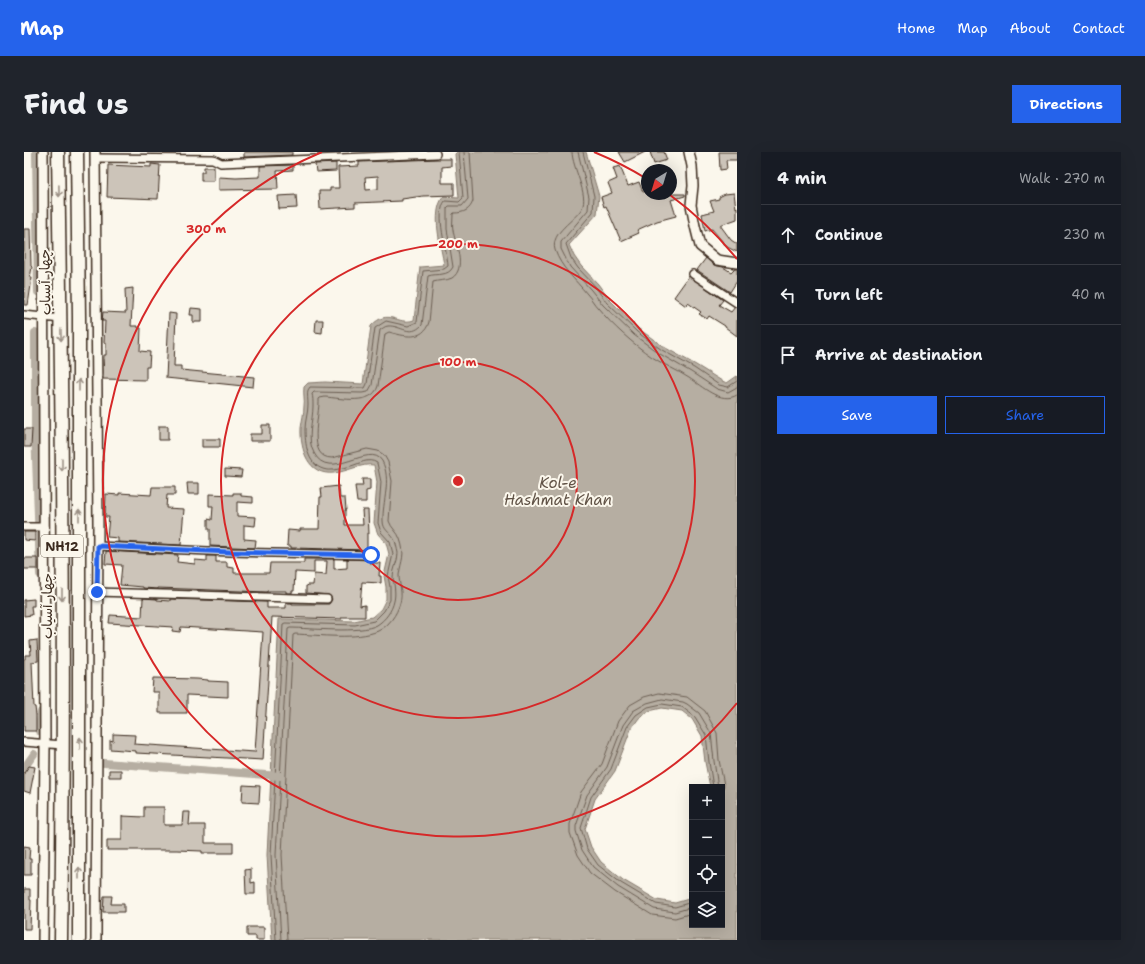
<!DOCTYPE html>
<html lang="en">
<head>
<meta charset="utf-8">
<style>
	:root { --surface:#171b24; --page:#20242c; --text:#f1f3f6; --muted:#9ea1a6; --line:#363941; --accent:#2563eb }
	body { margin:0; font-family:"Shantell Sans","Playpen Sans Arabic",sans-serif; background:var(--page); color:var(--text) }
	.controls { position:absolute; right:12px; bottom:12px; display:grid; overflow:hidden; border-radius:0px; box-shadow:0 4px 16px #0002 }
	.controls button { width:36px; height:36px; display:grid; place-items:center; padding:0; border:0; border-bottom:1px solid var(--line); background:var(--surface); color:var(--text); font:20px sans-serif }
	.compass { position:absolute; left:617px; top:12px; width:36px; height:36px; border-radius:50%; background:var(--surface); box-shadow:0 4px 16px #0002; rotate:218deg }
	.stop { position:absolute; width:12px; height:12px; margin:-9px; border:3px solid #2563eb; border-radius:50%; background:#fff }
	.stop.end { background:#2563eb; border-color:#fff; box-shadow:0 1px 4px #0008 }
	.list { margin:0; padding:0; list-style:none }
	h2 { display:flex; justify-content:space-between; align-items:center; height:52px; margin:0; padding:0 16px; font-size:17px }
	h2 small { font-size:13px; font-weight:400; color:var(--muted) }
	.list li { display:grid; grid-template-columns:26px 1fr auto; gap:12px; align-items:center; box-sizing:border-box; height:60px; padding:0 16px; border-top:1px solid var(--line) }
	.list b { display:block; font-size:15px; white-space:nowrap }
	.list em { font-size:13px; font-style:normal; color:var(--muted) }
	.actions { display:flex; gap:8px; padding:12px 16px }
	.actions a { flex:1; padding:9px 0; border:1px solid var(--accent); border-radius:0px; text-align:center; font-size:14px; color:var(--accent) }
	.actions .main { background:var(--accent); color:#fff }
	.icon { flex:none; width:22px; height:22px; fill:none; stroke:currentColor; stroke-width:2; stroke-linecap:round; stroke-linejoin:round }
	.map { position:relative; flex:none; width:713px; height:788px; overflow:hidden; border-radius:0px }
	header { display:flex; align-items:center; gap:24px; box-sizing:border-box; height:56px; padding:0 20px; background:var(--accent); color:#fff }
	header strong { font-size:19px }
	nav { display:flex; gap:22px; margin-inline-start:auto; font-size:14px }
	.intro { display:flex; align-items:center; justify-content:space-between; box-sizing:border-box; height:96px; padding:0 24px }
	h1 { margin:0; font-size:28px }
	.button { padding:10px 18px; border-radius:0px; background:var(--accent); color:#fff; font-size:14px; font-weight:700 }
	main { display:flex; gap:24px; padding:0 24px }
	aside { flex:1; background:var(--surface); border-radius:0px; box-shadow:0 4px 16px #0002 }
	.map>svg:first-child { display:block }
	.water { fill:#b6aea2; stroke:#85796d; fill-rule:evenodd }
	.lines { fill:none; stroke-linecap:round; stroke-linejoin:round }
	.shore { stroke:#6c5f53; stroke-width:1 }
	.canal { stroke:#b6aea2; stroke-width:8 }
	.building { fill:#ccc4b9; stroke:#3b2a1e; fill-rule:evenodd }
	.minor-casing { stroke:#3b2a1e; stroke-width:10 }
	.tertiary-casing { stroke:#3b2a1e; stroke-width:12 }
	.trunk-casing { stroke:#3b2a1e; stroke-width:15 }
	.minor { stroke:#fbf7ec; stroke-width:7 }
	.tertiary { stroke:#fbf7ec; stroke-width:9 }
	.trunk { stroke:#fbf7ec; stroke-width:12 }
	.oneway { stroke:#9b9085 }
	.route { stroke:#2563eb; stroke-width:5 }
	.ring { fill:none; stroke:#d62828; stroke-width:2 }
	.labels { text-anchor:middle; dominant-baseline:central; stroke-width:4; stroke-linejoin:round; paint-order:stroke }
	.shield { fill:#fbf7ec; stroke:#75685c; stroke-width:1 }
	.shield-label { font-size:13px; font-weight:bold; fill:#3b2a1e }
	.street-label { font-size:14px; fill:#3b2a1e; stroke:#fbf7ec }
	.water-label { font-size:15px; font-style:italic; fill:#605246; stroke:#fbf7ec }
	.centre { fill:#d62828; stroke:#fbf7ec; stroke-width:2 }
	.ring-label { font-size:12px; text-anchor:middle; font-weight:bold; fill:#d62828; stroke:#fbf7ec; stroke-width:4; stroke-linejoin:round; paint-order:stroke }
</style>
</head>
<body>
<header>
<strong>Map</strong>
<nav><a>Home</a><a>Map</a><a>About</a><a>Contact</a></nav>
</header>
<div class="intro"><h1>Find us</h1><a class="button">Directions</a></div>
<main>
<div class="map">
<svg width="713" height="788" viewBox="0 0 713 788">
	<rect width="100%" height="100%" fill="#fbf7ec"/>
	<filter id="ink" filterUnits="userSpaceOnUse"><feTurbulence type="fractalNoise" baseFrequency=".025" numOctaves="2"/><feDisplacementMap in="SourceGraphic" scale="8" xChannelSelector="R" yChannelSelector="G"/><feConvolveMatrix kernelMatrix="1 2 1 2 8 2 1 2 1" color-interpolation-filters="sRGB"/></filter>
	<g filter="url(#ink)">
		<!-- water -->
		<path class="water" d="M433 0H562L575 44 573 62 545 93 550 104 557 114 574 132 585 147 615 177 640 195 672 213 698 229 703 231 713 224V788H248L243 703 255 467 330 469 348 465 357 457 362 447V435L360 424 365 402 362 391 354 382 350 371 353 330 350 313C338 311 322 320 310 321 284 324 276 297 277 276 278 268 280 261 280 254 281 248 279 242 280 235L284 231 301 230 339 232 347 174C365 155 373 174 390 168L396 115 420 113C417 94 407 62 419 45L435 46 431 2ZM638 556 658 559 668 567 678 584 681 610 686 635H698V773H668V746L651 751 633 748 599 728 577 710 567 695 561 677 571 647 591 619 607 577 615 566 625 559Z"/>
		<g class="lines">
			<!-- shore -->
			<path class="shore" d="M548 0C548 15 565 43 558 56 551 69 526 80 531 98 537 116 551 127 563 142 567 146 570 152 574 156 589 174 608 191 628 205 640 213 653 218 665 226 678 234 697 253 713 243
				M554 0 565 45 564 58 537 90V97L546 115 567 138 579 153 610 183 636 202 667 220 693 237 704 240 713 235
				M559 0 570 44 569 60 542 92 547 106 554 116 571 134 582 150 613 180 638 198 670 216 695 233 704 235 713 229
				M668 750 651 755 632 752 597 731 574 713 563 697 557 676 567 645 587 617 603 575 612 563 624 555 638 552 658 555 671 565 682 583 685 610 689 635
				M668 755 651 760 630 757 594 735 569 715 558 698 552 679V674L563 643 583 615 599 573 609 559 623 551 638 547 659 550 663 552 675 561 687 581 690 609 694 635
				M668 761 651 766 628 763 591 740 566 721 554 703 546 681V672L557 640 578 612 594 569 606 553 620 545 635 541 663 545 681 559 693 581 695 608 700 633 698 643
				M252 788 247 703 259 472 261 471 331 473 350 469 360 459 366 448V435L364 424 369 402 366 390 357 380 354 371 357 330 353 311C344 305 335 312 327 314 319 316 307 320 299 317 283 312 281 291 281 277 281 269 284 261 284 253 284 248 283 243 284 238L286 235 341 236 343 232 351 176 362 169 384 174 393 170 399 119 420 117 424 114C423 98 411 62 421 49L435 50 439 46 435 0
				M257 788 252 703 264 477 266 476C285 476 337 482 353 473 361 468 368 459 370 449 372 441 370 433 369 425 369 417 374 409 374 401 373 397 372 390 370 387 366 380 359 378 359 369 358 350 368 328 358 309 346 289 305 331 290 301 282 287 289 269 289 254 289 250 289 245 288 242L290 240 338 241 344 240 348 233 356 178C358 177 361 174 364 174 377 173 386 186 398 173L404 124C413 121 424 125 429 115L423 77V56L425 54H438L444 47 440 0
				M263 788 258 703 269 483 271 482C295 483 333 488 354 479 365 474 373 462 376 451 379 441 375 432 375 423 377 408 382 404 376 387 374 380 367 376 365 369L368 329 364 310 360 303 354 299 343 297 308 306C282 306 296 263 295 247L296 246 301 245C317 246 348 254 354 234L361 182 365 180C380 184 399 190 405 170L409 130C415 128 422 129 428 126 443 116 431 92 429 78 428 73 429 67 429 62L430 61C440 61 446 58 449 49L446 0"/>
			<!-- canal -->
			<path class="canal" d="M12 0 14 140
				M11 181V276L16 422
				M15 579 17 560
				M80 611 257 624
				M0 616 10 602"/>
		</g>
		<!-- building -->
		<path class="building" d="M220 0H268V3L220 5Z
			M595 0H621L601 10Z
			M626 0H640L643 8 630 12Z
			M695 0H713V8H702L703 17 696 18Z
			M413 7H427V14L418 15V31H430V43L399 44 378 47V49L331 51V55L296 57 295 39H306V36H315L314 15 335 14V10ZM354 24V37L342 38 341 25Z
			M312 11V19L292 20 291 12Z
			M127 12 136 13 134 47 83 45 84 13 127 15Z
			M269 13V18L253 19 254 37 195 38V25L212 26 236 25V14Z
			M596 14 604 34 615 30 619 40 623 39V42H661V44L647 48 652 64 633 69 613 78 615 81 597 89 582 54 580 55 577 45 588 41 584 31 593 27 589 16Z
			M180 15H190V29H177V20H180Z
			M710 41 712 56 713 55V67L696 73 707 88 713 92V100L703 95 688 77 681 79 678 62 690 59 686 49 695 47V45L701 42Z
			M272 43 273 56 255 57 254 44Z
			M0 77H6L7 114 8 115 6 126H8L4 153H0Z
			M682 106 690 113 699 115 707 120 710 117H713V129L706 140 673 118Z
			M665 124 699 148 695 153 707 160 711 155 713 156V184L701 175V174L685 164 683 167 675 162 677 160 664 151 662 154 650 145Z
			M109 136 107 174H114V176H117L116 199 126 200 125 215H122V228L79 227 80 203H82V191H80L81 169H78L79 160 102 161 101 137Z
			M167 156 178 157V170H169V163H166Z
			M145 161 152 162 150 214H157V218L230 225 229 235 142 226Z
			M292 168H299L298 181 291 180Z
			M238 273H246V289H226V282H238Z
			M135 274H144V288H135Z
			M0 277H8L7 295H0Z
			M178 287H196V295H178Z
			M201 317 218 318 217 325 201 324Z
			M338 327H346V338L342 339V350H333L331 334H339Z
			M163 331H175V342H164Z
			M315 334 316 346H321L322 358H321V373H339L338 358H344L345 382H343V398L271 396H267V394H263L264 378 276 379V377H295L296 345H298L297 336Z
			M128 335H151V343H143L142 356 160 357 157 393 94 390V386L83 385 85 365H81L82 342 95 343V341L127 343Z
			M209 341H217V344L229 345V351L213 350V364L232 365 231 374 220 373V387L232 388 231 396 186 394V377H184V367L188 368 189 354H185V342L209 343Z
			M0 380H11V389L0 388Z
			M82 399 154 403 153 410 171 412V408L183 409V404H192V410H203V415L210 416V421H245L246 411H280V407H310V417L323 416V407L346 408V411H356L355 424H357V431L338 430 336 454 341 453V465H318V467L248 465 239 608 112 601V599L86 597V588L89 589V582L111 583 110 592 231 600 239 480 157 475 156 480 148 479 149 475 85 471 86 463 118 465 119 446 133 447V448L146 449V447L243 450V456H262V451H268V452H305L308 447 305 443 282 441V434H283L284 433H289L290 422 302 423 303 409H290V421L271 420 270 439H268V441H262V439H243V440L134 436V437L119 436V435L96 433 98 413 81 412Z
			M0 406H13V417H0Z
			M10 447V454H7L8 463 0 464V448Z
			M13 488 14 509 8 510 10 555H11L12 563V579H0V507H1V503H7L6 489Z
			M129 526 173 527 184 528V529L204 530V545L163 543V561H135V540H128Z
			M5 614 11 615 6 641 0 639V621Z
			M85 618H97V625H85Z
			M219 633 236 634 235 651 218 650Z
			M120 655H140V673H158L159 660H166L165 673H181V691H209V701H178V699L153 698H83V688H98V664L120 665Z
			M0 694 6 695 5 707H7V723H0Z
			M227 717V731L231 730V742H222L221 718Z
			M0 737H6V748H7L6 777H0Z
			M80 744H88L87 752H100V760H79Z
			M223 775H240V788H232V784H223Z"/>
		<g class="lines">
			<defs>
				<path id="minor" d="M71 6 189 7 197 11 412 2
					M669 122 713 151
					M0 163 37 167
					M0 375H21
					M74 394 206 400 347 403
					M73 440 303 447
					M0 590 39 593"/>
				<path id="tertiary" d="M71 0 74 372 72 788
					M665 0 668 14 669 34 667 53 671 74 676 94 693 108 713 111
					M19 788 21 597 19 0"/>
				<path id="trunk" d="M34 0C38 263 41 525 37 788
					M53 0 55 165V788"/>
			</defs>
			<!-- minor casing -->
			<use href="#minor" class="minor-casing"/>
			<!-- tertiary casing -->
			<use href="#tertiary" class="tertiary-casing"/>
			<!-- trunk casing -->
			<use href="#trunk" class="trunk-casing"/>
			<!-- minor -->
			<use href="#minor" class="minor"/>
			<!-- tertiary -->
			<use href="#tertiary" class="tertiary"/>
			<!-- trunk -->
			<use href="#trunk" class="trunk"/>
		</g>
		<!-- one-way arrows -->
		<defs><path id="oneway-shaft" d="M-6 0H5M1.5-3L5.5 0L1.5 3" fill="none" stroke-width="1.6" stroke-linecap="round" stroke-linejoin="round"/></defs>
		<g class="oneway">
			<use href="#oneway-shaft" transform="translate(35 39) rotate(89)"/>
			<use href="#oneway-shaft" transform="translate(37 183) rotate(89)"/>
			<use href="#oneway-shaft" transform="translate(55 233) rotate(-90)"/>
			<use href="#oneway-shaft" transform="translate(38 313) rotate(90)"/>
			<use href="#oneway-shaft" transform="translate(55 363) rotate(-90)"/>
			<use href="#oneway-shaft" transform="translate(38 443) rotate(90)"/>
			<use href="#oneway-shaft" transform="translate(56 591) rotate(-90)"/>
			<use href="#oneway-shaft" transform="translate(55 721) rotate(-90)"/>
		</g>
	</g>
	<g class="lines" filter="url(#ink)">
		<!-- route -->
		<path class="route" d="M73 440 74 394 206 400 347 403"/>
	</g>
	<!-- distance rings -->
	<g class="ring">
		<circle cx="434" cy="329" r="119"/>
		<circle cx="434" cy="329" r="237"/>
		<path d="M713 551A356 356 0 1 1 298 0M570 0A356 356 0 0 1 623 27M646 43A356 356 0 0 1 713 107"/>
	</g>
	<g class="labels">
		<!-- shield labels -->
		<rect class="shield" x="17" y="383" width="42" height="22" rx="3"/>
		<g class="shield-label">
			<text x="38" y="394">NH12</text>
		</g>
		<!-- street labels -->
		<g class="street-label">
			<text transform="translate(21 130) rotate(-91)">چهار آسیاب</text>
			<text transform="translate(23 454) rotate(-90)">چهار آسیاب</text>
		</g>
		<!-- water labels -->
		<g class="water-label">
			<text x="534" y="331">Kol-e<tspan x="534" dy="17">Hashmat Khan</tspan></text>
		</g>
	</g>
	<circle cx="434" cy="329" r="6" class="centre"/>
	<g class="ring-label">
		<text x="182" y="81">300 m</text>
		<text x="434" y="96">200 m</text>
		<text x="434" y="214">100 m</text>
	</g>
</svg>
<div class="controls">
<button>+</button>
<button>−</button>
<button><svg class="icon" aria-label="locate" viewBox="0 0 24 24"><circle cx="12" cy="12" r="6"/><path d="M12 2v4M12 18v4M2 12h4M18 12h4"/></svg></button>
<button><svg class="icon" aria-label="layers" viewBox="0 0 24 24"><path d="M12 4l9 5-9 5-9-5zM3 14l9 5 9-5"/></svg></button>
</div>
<svg class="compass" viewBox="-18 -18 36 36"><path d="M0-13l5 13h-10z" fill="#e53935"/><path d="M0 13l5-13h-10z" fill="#9ea1a6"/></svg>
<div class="stop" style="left:347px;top:403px"></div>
<div class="stop end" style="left:73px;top:440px"></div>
</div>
<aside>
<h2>4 min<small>Walk · 270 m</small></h2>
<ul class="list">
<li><svg class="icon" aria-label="ahead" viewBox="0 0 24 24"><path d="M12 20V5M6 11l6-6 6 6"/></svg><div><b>Continue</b></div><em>230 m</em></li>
<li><svg class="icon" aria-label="left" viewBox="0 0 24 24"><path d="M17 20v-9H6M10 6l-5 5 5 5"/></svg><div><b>Turn left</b></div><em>40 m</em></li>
<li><svg class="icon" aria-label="arrive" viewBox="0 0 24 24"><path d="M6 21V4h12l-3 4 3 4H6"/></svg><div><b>Arrive at destination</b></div></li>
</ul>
<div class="actions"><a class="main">Save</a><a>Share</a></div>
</aside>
</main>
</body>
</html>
